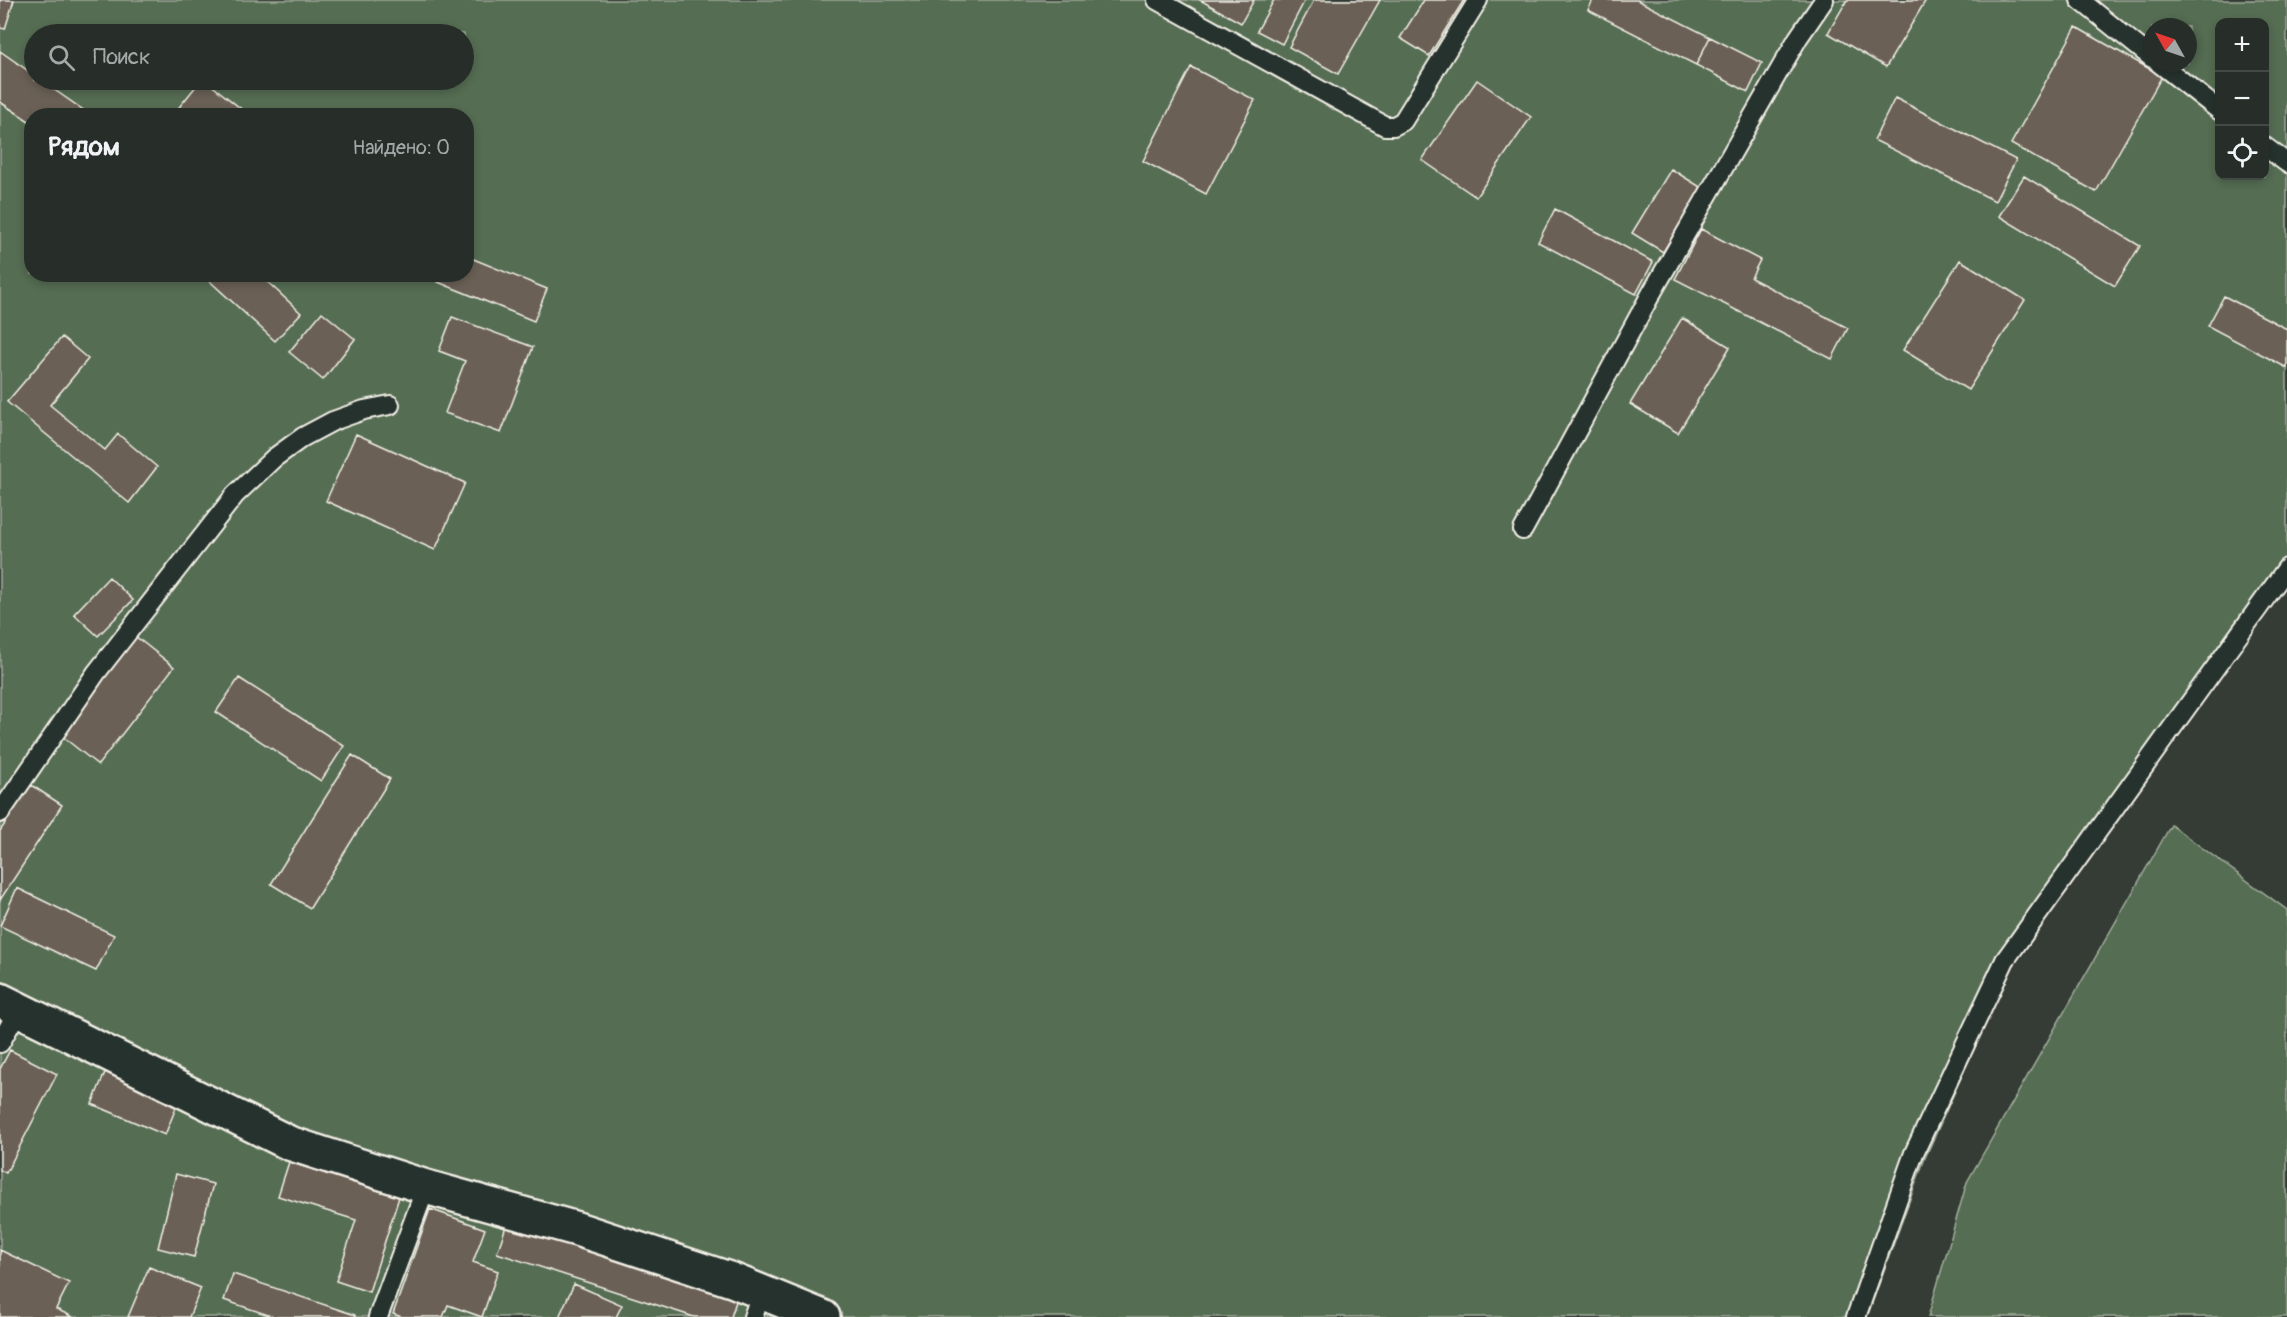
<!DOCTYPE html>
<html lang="ru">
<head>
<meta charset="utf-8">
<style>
	:root { --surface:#272d28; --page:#333934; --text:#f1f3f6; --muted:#a4a8a8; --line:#434945 }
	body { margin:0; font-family:Pangolin,sans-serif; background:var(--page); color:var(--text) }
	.controls { position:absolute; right:18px; top:18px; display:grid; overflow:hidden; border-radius:12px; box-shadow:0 3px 9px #0003 }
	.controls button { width:54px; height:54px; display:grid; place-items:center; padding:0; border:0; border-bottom:2px solid var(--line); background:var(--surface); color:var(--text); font:30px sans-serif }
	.compass { position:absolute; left:2143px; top:18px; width:54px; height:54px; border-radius:50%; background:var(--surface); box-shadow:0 3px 9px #0003; rotate:310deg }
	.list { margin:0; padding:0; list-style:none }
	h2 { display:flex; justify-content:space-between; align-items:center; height:78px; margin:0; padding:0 24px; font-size:26px }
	h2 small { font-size:20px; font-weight:400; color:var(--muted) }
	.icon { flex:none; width:33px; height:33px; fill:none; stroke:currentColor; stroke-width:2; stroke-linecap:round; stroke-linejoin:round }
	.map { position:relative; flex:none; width:2287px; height:1317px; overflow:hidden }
	.search { position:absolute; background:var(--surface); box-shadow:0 3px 9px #0003; left:24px; top:24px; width:450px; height:66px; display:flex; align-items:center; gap:15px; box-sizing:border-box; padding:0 21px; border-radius:33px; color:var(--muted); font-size:22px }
	.panel { position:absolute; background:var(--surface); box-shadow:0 3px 9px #0003; left:24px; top:108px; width:450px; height:174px; border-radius:24px }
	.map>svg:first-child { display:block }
	.green { fill:#556d53; stroke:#a4af9e; stroke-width:1.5; fill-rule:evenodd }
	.building { fill:#6b6056; stroke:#f4f1e8; stroke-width:1.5 }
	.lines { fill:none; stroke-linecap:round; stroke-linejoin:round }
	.lane-casing { stroke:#f4f1e8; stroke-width:22 }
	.secondary-casing { stroke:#f4f1e8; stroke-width:38 }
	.lane { stroke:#26332d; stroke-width:18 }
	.secondary { stroke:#26332d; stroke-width:33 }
</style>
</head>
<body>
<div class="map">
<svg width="2287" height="1317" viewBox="0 0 2287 1317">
	<rect width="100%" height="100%" fill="#343c35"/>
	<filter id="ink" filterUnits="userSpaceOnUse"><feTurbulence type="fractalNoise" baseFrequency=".0167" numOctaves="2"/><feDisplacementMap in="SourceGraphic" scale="12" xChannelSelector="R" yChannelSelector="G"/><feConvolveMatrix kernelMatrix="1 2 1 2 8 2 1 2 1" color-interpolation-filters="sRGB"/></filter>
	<g filter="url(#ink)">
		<!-- green -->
		<path class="green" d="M0 0H2287V570L2009 971 1925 1158 1867 1317H835L297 1139 0 993ZM2220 22H2264V176H2220ZM2152 27H2188V63H2152ZM34 34H464V80H34ZM32 116H466V274H32Z
			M2171 825 2287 910V1317H1928L1967 1182Z
			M0 994 296 1142 831 1317H0Z"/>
		<!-- building -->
		<path class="building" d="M0 0H14L5 29 0 28Z
			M1200 0H1254L1241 23Z
			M1274 0H1305L1282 44 1257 31Z
			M1314 0H1380L1338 74 1289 47Z
			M1424 0H1464L1429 56 1400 38Z
			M1593 0H1637L1710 37 1696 65 1588 10Z
			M1847 0H1926L1886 67 1828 33Z
			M2076 27 2162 76 2096 192 2011 144Z
			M1710 37 1762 63 1748 92 1696 65Z
			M0 51 34 75V80H40L92 116H32V123L0 102Z
			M1191 67 1255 100 1206 194 1143 161Z
			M201 80H205L245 112 242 116H172Z
			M1477 80 1531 117 1476 197 1422 160Z
			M1895 98 2016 160 1995 201 1874 140Z
			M1671 169 1702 188 1663 252 1632 233Z
			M2024 176 2140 246 2115 286 1999 216Z
			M1555 209 1653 262 1636 294 1538 242Z
			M1701 229 1760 260 1751 278 1848 328 1832 359 1675 279Z
			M466 256 547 289 534 321 438 282 441 274H466Z
			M1960 260 2025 300 1968 390 1903 350Z
			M202 274H259L301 313 275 341Z
			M2224 296 2287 329V368L2208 326Z
			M322 312 355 339 323 380 289 352Z
			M452 317 533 347 501 433 445 413 465 361 439 351Z
			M1682 318 1730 347 1678 433 1630 404Z
			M62 337 88 359 50 405 105 450 118 434 157 467 129 503 7 402Z
			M356 434 465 483 435 550 326 501Z
			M109 577 133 600 98 636 74 614Z
			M135 636 174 667 98 765 58 733Z
			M239 678 344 746 321 781 216 712Z
			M352 755 390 779 310 908 271 884Z
			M31 785 62 805 0 900V831Z
			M17 888 114 935 96 971 0 926Z
			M10 1050 57 1074 6 1173 0 1170V1069Z
			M106 1070 179 1100 165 1135 92 1104Z
			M289 1162 399 1197 369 1292 336 1281 356 1220 278 1196Z
			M176 1174 213 1184 194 1257 158 1248Z
			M430 1209 485 1229 473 1262 498 1271 482 1317 448 1305 443 1317H402L393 1314Z
			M508 1220 738 1295 731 1317H694L497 1253Z
			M0 1250 69 1283 56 1309 73 1317H0Z
			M149 1267 201 1288 189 1317H128Z
			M233 1274 355 1315V1317H274L224 1300Z
			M574 1284 622 1305 616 1317H559Z"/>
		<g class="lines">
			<defs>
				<path id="lane" d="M1157 0 1385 126H1394L1403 121 1478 0
					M2080 0 2152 58
					M2159 63 2220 111
					M2264 146 2287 163
					M1523 530 1651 294 1798 38 1824 0
					M0 813 96 673 235 495 274 458 303 437 333 421 364 410 390 405
					M0 1043 19 1009
					M378 1317 426 1187
					M753 1317 762 1291
					M1856 1317 1914 1153 2005 960 2287 568"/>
				<path id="secondary" d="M0 1000 289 1143 426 1187 577 1229 732 1280 823 1317"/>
			</defs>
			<!-- lane casing -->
			<use href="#lane" class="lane-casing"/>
			<!-- secondary casing -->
			<use href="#secondary" class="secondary-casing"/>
			<!-- lane -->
			<use href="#lane" class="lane"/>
			<!-- secondary -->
			<use href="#secondary" class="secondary"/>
		</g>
	</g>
</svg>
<div class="controls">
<button>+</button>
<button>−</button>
<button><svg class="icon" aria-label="locate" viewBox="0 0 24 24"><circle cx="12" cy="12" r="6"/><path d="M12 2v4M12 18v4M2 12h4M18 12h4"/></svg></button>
</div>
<svg class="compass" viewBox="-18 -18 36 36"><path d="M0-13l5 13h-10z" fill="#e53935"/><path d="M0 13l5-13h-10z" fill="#a4a8a8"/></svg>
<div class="search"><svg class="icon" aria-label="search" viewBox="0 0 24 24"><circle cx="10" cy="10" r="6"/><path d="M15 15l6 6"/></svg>Поиск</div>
<section class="panel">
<h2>Рядом<small>Найдено: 0</small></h2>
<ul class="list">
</ul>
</section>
</div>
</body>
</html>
